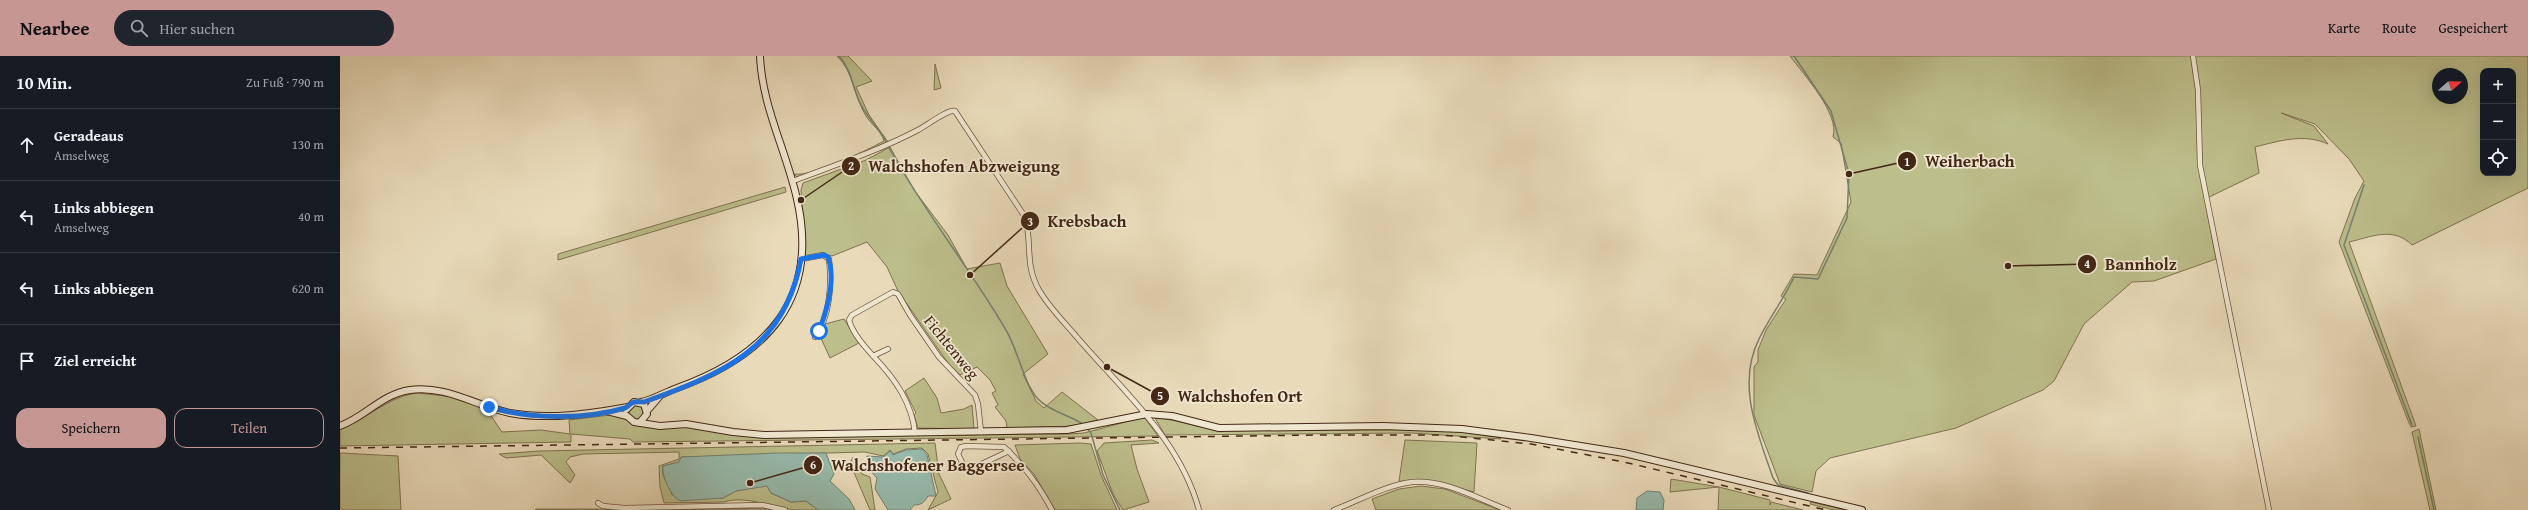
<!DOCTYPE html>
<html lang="de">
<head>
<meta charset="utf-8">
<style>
	:root { --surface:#171b24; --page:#20242c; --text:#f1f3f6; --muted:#9ea1a6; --line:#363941; --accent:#c59692 }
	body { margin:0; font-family:"Gentium Book Plus",serif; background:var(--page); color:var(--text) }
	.controls { position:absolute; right:12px; top:12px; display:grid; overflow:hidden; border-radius:8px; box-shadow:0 4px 16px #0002 }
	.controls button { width:36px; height:36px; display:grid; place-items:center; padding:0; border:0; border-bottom:1px solid var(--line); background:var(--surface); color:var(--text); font:20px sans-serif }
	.compass { position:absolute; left:2092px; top:12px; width:36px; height:36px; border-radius:50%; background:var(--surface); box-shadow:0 4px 16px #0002; rotate:70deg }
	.stop { position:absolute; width:12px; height:12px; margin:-9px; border:3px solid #1a73e8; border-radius:50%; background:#fff }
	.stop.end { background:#1a73e8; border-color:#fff; box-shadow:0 1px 4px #0008 }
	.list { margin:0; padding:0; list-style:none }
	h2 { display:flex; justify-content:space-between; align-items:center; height:52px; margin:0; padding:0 16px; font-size:17px }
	h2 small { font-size:13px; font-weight:400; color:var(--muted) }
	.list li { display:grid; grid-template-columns:26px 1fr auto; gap:12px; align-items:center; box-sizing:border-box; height:72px; padding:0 16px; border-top:1px solid var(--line) }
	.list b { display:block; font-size:15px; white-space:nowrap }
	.list p { margin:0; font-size:13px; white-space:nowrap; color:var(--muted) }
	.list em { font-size:13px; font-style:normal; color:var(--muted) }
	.actions { display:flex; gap:8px; padding:12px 16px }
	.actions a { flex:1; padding:9px 0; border:1px solid var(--accent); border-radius:12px; text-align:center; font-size:14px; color:var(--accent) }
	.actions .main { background:var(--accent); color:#111 }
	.icon { flex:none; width:22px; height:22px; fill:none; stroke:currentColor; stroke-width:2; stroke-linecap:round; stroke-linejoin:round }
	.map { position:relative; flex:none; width:2188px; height:454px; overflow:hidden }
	header { display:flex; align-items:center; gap:24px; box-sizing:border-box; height:56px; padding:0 20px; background:var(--accent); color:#111 }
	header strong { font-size:19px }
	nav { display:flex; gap:22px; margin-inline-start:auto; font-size:14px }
	.search { width:280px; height:36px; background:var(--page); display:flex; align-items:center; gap:10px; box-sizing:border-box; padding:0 14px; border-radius:22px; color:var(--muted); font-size:15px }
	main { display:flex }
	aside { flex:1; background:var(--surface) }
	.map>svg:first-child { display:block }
	.green { fill:#bcbe8b; stroke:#807250; fill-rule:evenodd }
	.water { fill:#97bbad; stroke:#758070 }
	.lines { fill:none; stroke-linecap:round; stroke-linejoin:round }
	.stream { stroke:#758070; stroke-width:1.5 }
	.street-casing { stroke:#6c543e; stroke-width:6 }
	.secondary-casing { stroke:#432715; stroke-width:8 }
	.street { stroke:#f1e8d2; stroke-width:4.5 }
	.secondary { stroke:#f1e8d2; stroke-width:6 }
	.rail { stroke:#432715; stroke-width:1.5; stroke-dasharray:7 7; stroke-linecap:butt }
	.route { stroke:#1a73e8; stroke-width:5 }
	.labels { text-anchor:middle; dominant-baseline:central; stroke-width:3.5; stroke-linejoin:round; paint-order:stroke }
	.street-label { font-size:16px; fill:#432715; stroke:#f1e8d2 }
	.leader { fill:none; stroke:#432715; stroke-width:1.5 }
	.callout-dot { fill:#432715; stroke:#f1e8d2; stroke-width:1.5 }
	.mark-label { font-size:12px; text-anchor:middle; font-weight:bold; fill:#fff }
	.callout-label { font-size:17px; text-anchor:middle; font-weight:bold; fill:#432715; stroke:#f1e8d2; stroke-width:3.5; stroke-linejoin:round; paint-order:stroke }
</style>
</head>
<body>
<header>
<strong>Nearbee</strong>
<div class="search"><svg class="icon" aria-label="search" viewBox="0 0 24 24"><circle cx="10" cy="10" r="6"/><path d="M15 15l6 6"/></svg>Hier suchen</div>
<nav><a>Karte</a><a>Route</a><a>Gespeichert</a></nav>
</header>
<main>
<aside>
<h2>10 Min.<small>Zu Fuß · 790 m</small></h2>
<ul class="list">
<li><svg class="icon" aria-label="ahead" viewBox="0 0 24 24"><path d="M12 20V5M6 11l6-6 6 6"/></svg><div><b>Geradeaus</b><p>Amselweg</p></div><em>130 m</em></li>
<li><svg class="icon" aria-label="left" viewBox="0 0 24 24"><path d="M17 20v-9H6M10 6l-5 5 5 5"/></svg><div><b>Links abbiegen</b><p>Amselweg</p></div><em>40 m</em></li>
<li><svg class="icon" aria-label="left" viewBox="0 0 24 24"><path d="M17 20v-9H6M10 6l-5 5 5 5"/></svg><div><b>Links abbiegen</b></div><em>620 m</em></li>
<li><svg class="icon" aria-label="arrive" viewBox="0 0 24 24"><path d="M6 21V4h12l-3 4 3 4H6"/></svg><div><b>Ziel erreicht</b></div></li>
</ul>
<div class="actions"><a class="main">Speichern</a><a>Teilen</a></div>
</aside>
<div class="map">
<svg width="2188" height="454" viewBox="0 0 2188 454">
	<rect width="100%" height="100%" fill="#e9dbba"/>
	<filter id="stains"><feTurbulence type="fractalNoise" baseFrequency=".005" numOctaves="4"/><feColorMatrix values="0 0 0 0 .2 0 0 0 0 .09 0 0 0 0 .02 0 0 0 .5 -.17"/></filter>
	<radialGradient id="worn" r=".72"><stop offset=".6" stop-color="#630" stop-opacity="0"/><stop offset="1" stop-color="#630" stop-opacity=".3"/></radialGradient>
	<!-- green -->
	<path class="green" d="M497 0H508L532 25 516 31 529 59 548 86 521 101 458 122 454 118C474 121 525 95 544 85 542 76 531 68 526 60 514 41 514 16 497 0Z
		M1450 0H2188V132L2072 189C2053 170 2031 181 2009 186L2076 370 2071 371 2069 367 1999 186 2015 142 2024 125 2009 103 1975 68 1941 57 1974 70 1988 88C1964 77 1939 85 1915 91L1919 117 1865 143 1876 203 1814 225 1792 226 1744 268 1714 325 1703 334 1616 372 1490 402 1476 415 1472 436 1440 428 1414 359V311L1418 306V294L1426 274 1446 243 1441 240 1454 218 1477 219 1511 146 1501 87 1493 81C1500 58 1464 19 1450 0ZM2143 15H2173V117H2143ZM2098 18H2122V42H2098Z
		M595 8 601 32 594 34Z
		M550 91 574 134 608 179 627 213 660 207 667 230 708 298 683 318 696 345 704 352 722 336 758 364 735 370 667 372 666 365 655 351 658 349 652 337 656 335 650 324 637 311 620 319 610 310 558 235 547 211 527 186 492 200 484 198 465 201 461 134 463 127 526 104Z
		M445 131 446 136 218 204V198Z
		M504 263 519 287 490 302 479 278 485 268Z
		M584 322 597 342 601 357 624 353 632 349 634 373 578 372 574 359 576 357 565 335Z
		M78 337 114 341 147 354 162 376 201 374 230 378 229 364 271 359 285 361 292 368 320 373 345 371 393 379 425 381 729 378 744 377 804 361 818 380 293 386 290 383 231 378V386L0 390V373C28 363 48 340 78 337Z
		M289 356a7 7 0 1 1 14 0a7 7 0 1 1-14 0Z
		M815 362C837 363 857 372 879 374 934 374 989 375 1043 374 1073 374 1136 370 1161 383L1072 377 825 379Z
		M2079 373 2096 454H2090L2072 376Z
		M812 384 819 387 791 389 797 413 809 446 783 454 773 438 757 395 764 387Z
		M1065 384 1137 387 1134 436 1108 429 1059 425Z
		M595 387 599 418 611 443 588 454 598 436 588 398 582 392 566 393 553 398 550 394 543 400 525 396 341 401 339 406 323 410C320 422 329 427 332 439L383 442 396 435 427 429 431 437 451 446 466 445 478 454C471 454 463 454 456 454 434 452 406 439 384 446L324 447 320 431 319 410 339 403V396L243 398 230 401 226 406 235 419 230 427 201 399 166 402 159 398 199 395Z
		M740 387 751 388 761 419 777 454H715L694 418 680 403 675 389Z
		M0 397 58 400 61 454H4L0 452Z
		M513 401 522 418 530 421 535 454H530L510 407Z
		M1331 423 1379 431 1430 444V449L1431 446 1463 454H1378L1379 431 1330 436Z
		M1081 430 1105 433 1160 454H1036L1032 443 1059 433Z
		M1471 446 1505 454H1494L1470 448Z
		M423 452 434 454H329Z
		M196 453H265L276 454H195Z"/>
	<!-- water -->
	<path class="water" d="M582 393 587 399 596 440H588C584 447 581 449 574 449L570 454H548L535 433 537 422 526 410 527 400 543 401 550 395 553 399 566 394Z
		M438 397H486L494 418 490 425 509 443 515 454H478L466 445 451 446 431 437 427 430 396 435 383 442 340 445C331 441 321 419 323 410L339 406 341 401Z
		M1307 435 1320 436 1324 444 1323 454H1296L1297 442Z"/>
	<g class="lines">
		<!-- stream -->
		<path class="stream" d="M499 0C511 13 512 29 519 45 526 60 539 72 547 87
			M1454 0 1491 55 1509 118 1507 162 1478 223 1454 221C1444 243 1429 262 1419 283 1396 329 1418 378 1433 422L1438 429 1468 437
			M548 90C583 154 629 211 666 274 678 294 683 326 698 343 709 355 729 359 743 368
			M2024 129 2004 189 2072 369
			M747 372 751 377 763 419 780 454
			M2078 381 2094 454"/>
		<defs>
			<path id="street" d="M1853 0 1858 34 1860 109 1929 454
				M453 125C495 109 538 95 578 74 586 70 608 53 615 55L683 158C694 184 683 206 699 234 709 251 723 265 735 279 781 333 840 383 859 454
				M461 203 483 199 489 203C492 228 490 261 475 281
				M533 300 548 293
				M575 377C572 347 555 323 535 302 525 291 513 278 509 264L512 259 553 236 558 238 570 259 599 301 635 339 638 348 641 376
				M669 395 629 414 625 412 618 398 621 391 626 390 664 391C685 411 698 428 712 454
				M258 447 263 450 284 452 422 449 445 454
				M994 454C1018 445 1046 429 1072 426 1105 423 1138 443 1168 454"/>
			<path id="secondary" d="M301 346C313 344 325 336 337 332 426 300 480 244 457 143 446 94 422 50 420 0
				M286 354 294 346 304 348 307 358 301 365
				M267 355 287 360 294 366 320 370 346 368 393 376 425 379 727 374 807 358 832 360 879 372 1043 370 1122 373 1191 382 1284 397 1522 454
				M307 355 319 341
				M0 370C25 361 42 338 70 334 106 329 136 350 170 357 209 364 249 358 288 351"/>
		</defs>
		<!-- street casing -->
		<use href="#street" class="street-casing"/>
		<!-- secondary casing -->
		<use href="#secondary" class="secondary-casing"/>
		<!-- street -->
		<use href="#street" class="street"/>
		<!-- secondary -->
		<use href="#secondary" class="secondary"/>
		<!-- rail -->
		<path class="rail" d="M0 392 980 379H1102L1191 388 1284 406 1486 454"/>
	</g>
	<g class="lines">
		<!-- route -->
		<path class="route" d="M149 351C189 363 245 364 285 352 288 351 289 348 292 347 296 345 300 346 304 346 382 318 445 293 461 203L484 199 488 201C496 223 487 254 479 275"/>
	</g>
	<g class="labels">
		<!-- street labels -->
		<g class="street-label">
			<text transform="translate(612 291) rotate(51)">Fichtenweg</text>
		</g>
	</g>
	<!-- callouts -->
	<path class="leader" d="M1509 118L1567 105M461 144L511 110M630 219L690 165M1668 210L1747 208M767 311L820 340M410 427L473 409"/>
	<g class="callout-dot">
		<circle cx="1509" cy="118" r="4"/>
		<circle cx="461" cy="144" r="4"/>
		<circle cx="630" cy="219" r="4"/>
		<circle cx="1668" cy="210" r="4"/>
		<circle cx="767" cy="311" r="4"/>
		<circle cx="410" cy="427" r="4"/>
		<circle cx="1567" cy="105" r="10"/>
		<circle cx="511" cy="110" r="10"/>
		<circle cx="690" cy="165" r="10"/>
		<circle cx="1747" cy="208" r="10"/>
		<circle cx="820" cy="340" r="10"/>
		<circle cx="473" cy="409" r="10"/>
	</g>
	<g class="mark-label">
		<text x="1567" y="110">1</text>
		<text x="511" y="114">2</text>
		<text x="690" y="170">3</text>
		<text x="1747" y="212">4</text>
		<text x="820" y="344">5</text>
		<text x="473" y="413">6</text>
	</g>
	<g class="callout-label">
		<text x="1630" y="111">Weiherbach</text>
		<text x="624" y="116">Walchshofen Abzweigung</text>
		<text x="747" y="171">Krebsbach</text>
		<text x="1801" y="214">Bannholz</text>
		<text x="900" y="346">Walchshofen Ort</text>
		<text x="588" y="415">Walchshofener Baggersee</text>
	</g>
	<rect width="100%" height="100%" filter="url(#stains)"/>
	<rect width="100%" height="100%" fill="url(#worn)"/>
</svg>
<div class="controls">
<button>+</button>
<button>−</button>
<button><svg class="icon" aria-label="locate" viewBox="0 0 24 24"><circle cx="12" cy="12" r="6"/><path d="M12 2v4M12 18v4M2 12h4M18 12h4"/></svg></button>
</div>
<svg class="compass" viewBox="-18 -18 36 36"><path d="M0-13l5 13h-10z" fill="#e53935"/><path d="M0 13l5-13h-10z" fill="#9ea1a6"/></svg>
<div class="stop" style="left:479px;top:275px"></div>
<div class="stop end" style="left:149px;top:351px"></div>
</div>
</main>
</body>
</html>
